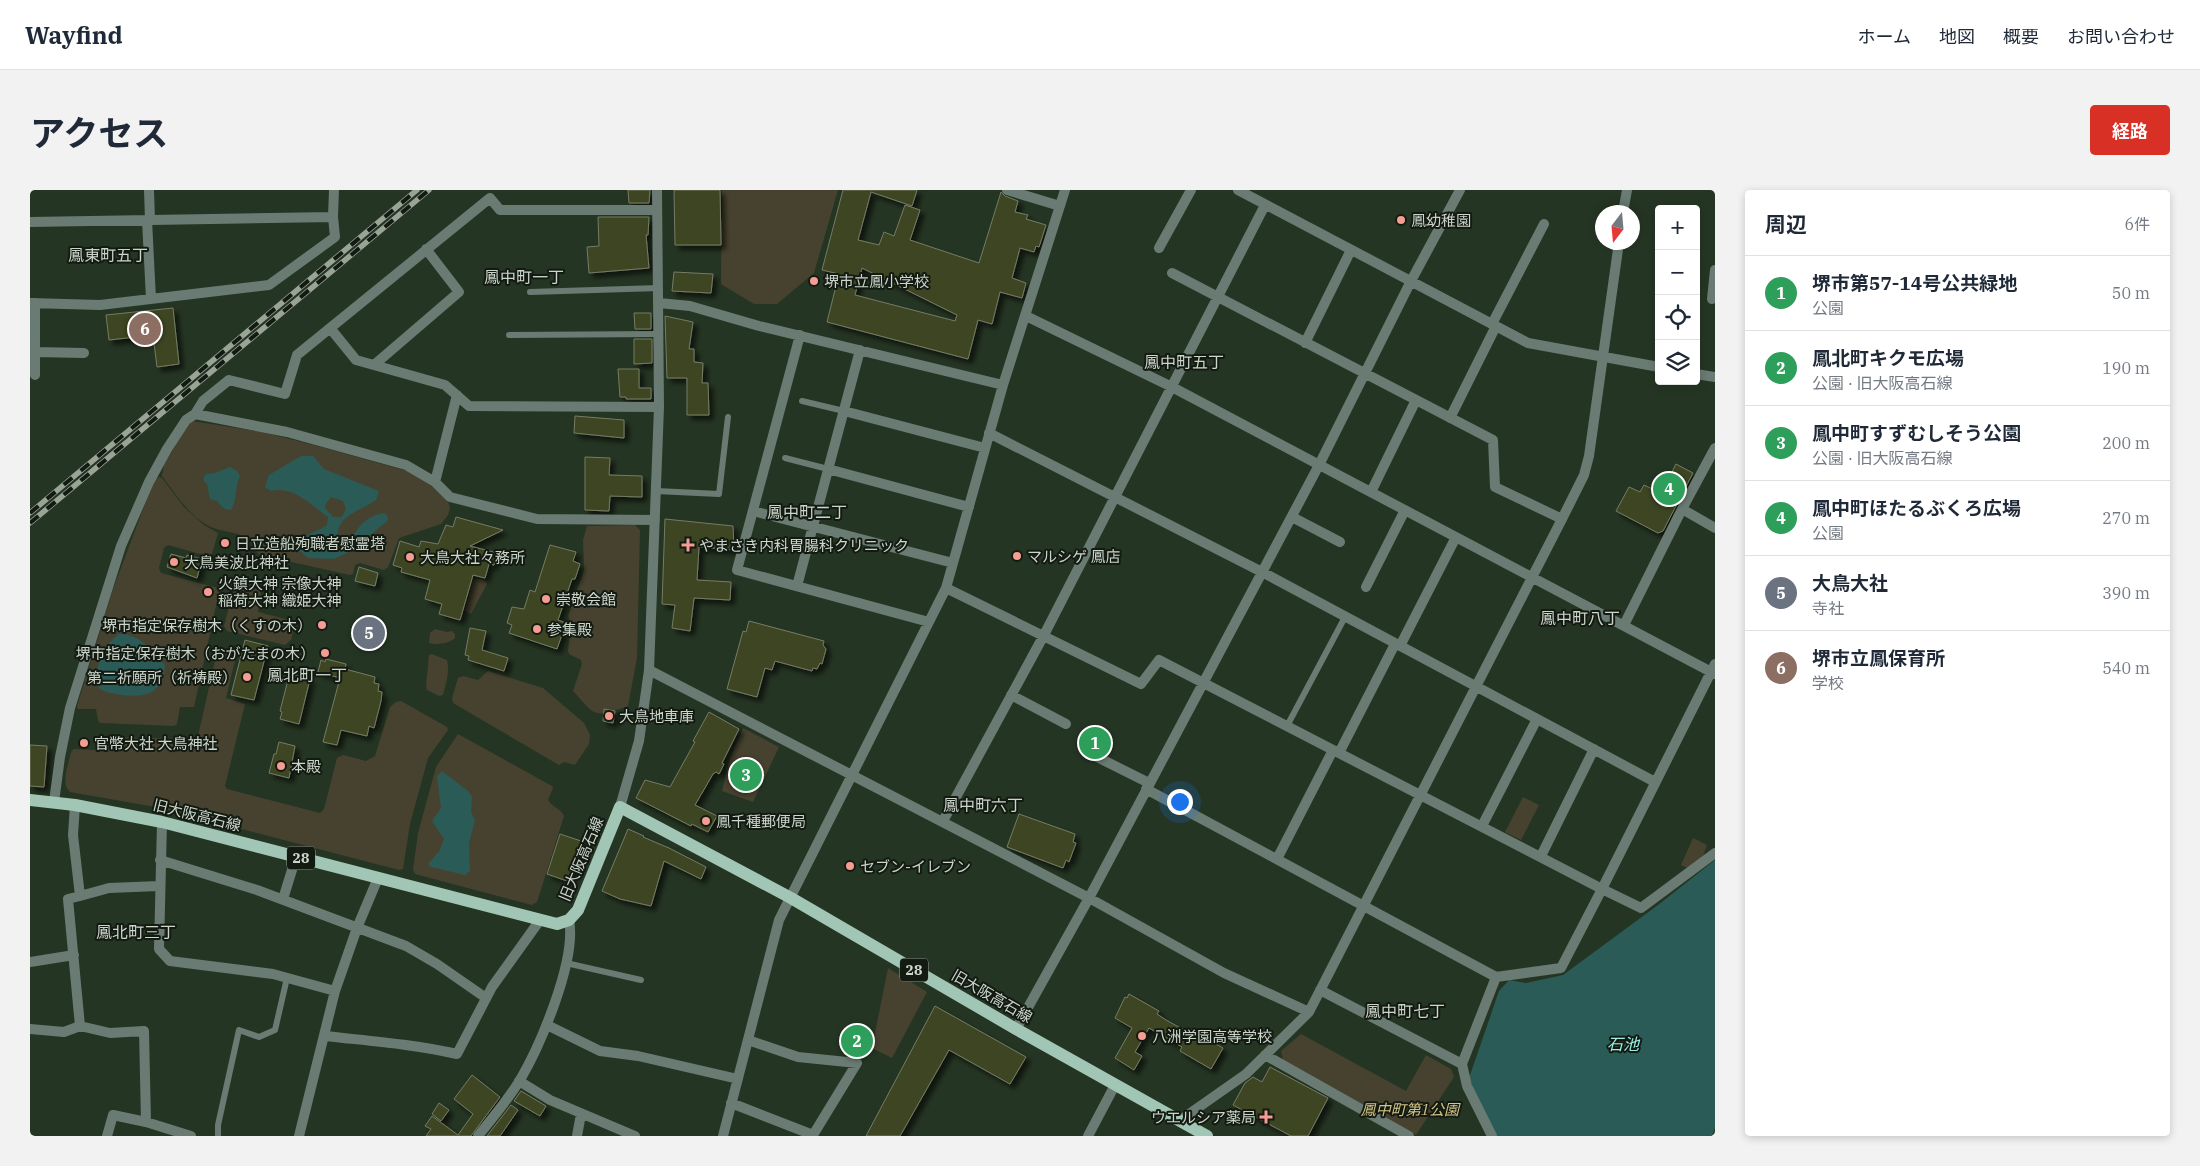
<!DOCTYPE html>
<html lang="ja">
<head>
<meta charset="utf-8">
<style>
	:root { --surface:#fff; --page:#f2f2f3; --text:#1f2937; --muted:#747a83; --line:#e0e1e3; --accent:#d93025 }
	body { margin:0; font-family:"IBM Plex Serif","Noto Sans JP",serif; background:var(--page); color:var(--text) }
	.controls { position:absolute; right:15px; top:15px; display:grid; overflow:hidden; border-radius:5px; box-shadow:0 2px 8px #0003 }
	.controls button { width:45px; height:45px; display:grid; place-items:center; padding:0; border:0; border-bottom:1px solid var(--line); background:var(--surface); color:var(--text); font:25px sans-serif }
	.compass { position:absolute; left:1565px; top:15px; width:45px; height:45px; border-radius:50%; background:var(--surface); box-shadow:0 2px 8px #0003; rotate:196deg }
	.you { position:absolute; left:1149px; top:611px; width:18px; height:18px; margin:-12px; border:4px solid #fff; border-radius:50%; background:#1a73e8; box-shadow:0 0 0 8px #1a73e833 }
	.badge { display:grid; place-items:center; width:32px; height:32px; border-radius:50%; background:var(--accent); color:#fff; font-size:16px; font-weight:700 }
	.pin { position:absolute; translate:-50% -50%; border:2px solid #fff; box-shadow:0 1px 5px #0006 }
	.list { margin:0; padding:0; list-style:none }
	h2 { display:flex; justify-content:space-between; align-items:center; height:65px; margin:0; padding:0 20px; font-size:21px }
	h2 small { font-size:16px; font-weight:400; color:var(--muted) }
	.list li { display:grid; grid-template-columns:32px 1fr auto; gap:15px; align-items:center; box-sizing:border-box; height:75px; padding:0 20px; border-top:1px solid var(--line) }
	.list b { display:block; font-size:19px; white-space:nowrap }
	.list p { margin:0; font-size:16px; white-space:nowrap; color:var(--muted) }
	.list em { font-size:16px; font-style:normal; color:var(--muted) }
	.icon { flex:none; width:28px; height:28px; fill:none; stroke:currentColor; stroke-width:2; stroke-linecap:round; stroke-linejoin:round }
	.map { position:relative; flex:none; width:1685px; height:946px; overflow:hidden; border-radius:5px }
	header { display:flex; align-items:center; gap:30px; box-sizing:border-box; height:70px; padding:0 25px; background:var(--surface); border-bottom:1px solid var(--line) }
	header strong { font-size:24px }
	nav { display:flex; gap:28px; margin-inline-start:auto; font-size:18px }
	.intro { display:flex; align-items:center; justify-content:space-between; box-sizing:border-box; height:120px; padding:0 30px }
	h1 { margin:0; font-size:35px }
	.button { padding:12px 22px; border-radius:5px; background:var(--accent); color:#fff; font-size:18px; font-weight:700 }
	main { display:flex; gap:30px; padding:0 30px }
	aside { flex:1; background:var(--surface); border-radius:5px; box-shadow:0 2px 8px #0003 }
	.map>svg:first-child { display:block }
	.green { fill:#47422f }
	.water { fill:#2b5b57; fill-rule:evenodd }
	.building { fill:#3d4423; stroke:#767c64; fill-rule:evenodd; filter:url(#shadow) }
	.lines { fill:none; stroke-linecap:round; stroke-linejoin:round }
	.service { stroke:#6a7b73; stroke-width:6 }
	.minor { stroke:#6a7b73; stroke-width:10 }
	.tertiary { stroke:#6a7b73; stroke-width:10 }
	.primary { stroke:#a2c6b5; stroke-width:12 }
	.rail-casing { stroke:#99a497; stroke-width:5.5 }
	.rail { stroke:#131a12; stroke-width:4; stroke-dasharray:11; stroke-linecap:butt }
	.poi-dot { fill:#f59c93; stroke:#131a12; stroke-width:2 }
	.labels { text-anchor:middle; dominant-baseline:central; stroke-width:4; stroke-linejoin:round; paint-order:stroke }
	.shield { fill:#131a12; stroke:#949d93; stroke-width:1 }
	.shield-label { font-size:14px; font-weight:bold; fill:#cbd5ca }
	.poi-label { font-size:15px; fill:#cbd5ca; stroke:#131a12; text-anchor:start }
	.street-label { font-size:15px; fill:#cbd5ca; stroke:#131a12 }
	.park-label { font-size:15px; font-style:italic; fill:#d3c486; stroke:#131a12 }
	.neighbourhood-label { font-size:16px; fill:#cbd5ca; stroke:#131a12 }
	.water-label { font-size:16px; font-style:italic; fill:#9aeee6; stroke:#131a12 }
</style>
</head>
<body>
<header>
<strong>Wayfind</strong>
<nav><a>ホーム</a><a>地図</a><a>概要</a><a>お問い合わせ</a></nav>
</header>
<div class="intro"><h1>アクセス</h1><a class="button">経路</a></div>
<main>
<div class="map">
<svg width="1685" height="946" viewBox="0 0 1685 946">
	<defs>
		<filter id="shadow"><feDropShadow dx="4.5" dy="4.5" stdDeviation="2.5" flood-color="#0009"/></filter>
	</defs>
	<rect width="100%" height="100%" fill="#253523"/>
	<!-- green -->
	<path class="green" d="M692 0H808L784 83 747 114H724L691 94Z
		M162 231 232 242 284 255 377 281 403 297 418 312 420 317 418 325 411 334 369 348 358 377 354 380 330 373 325 375 323 384 320 385 230 365C223 360 222 351 216 348 206 341 190 342 179 336 159 326 145 303 132 286L134 275 157 234Z
		M129 287 132 288 154 317 174 335 188 343 182 364 177 366 138 355 134 358 129 378 131 383 188 398 189 402 164 517H150L147 534 144 536 70 533 68 530 66 519H48L47 516 82 402 124 290Z
		M605 335 610 340 607 468 598 516C563 528 567 527 543 501L552 474 551 470 539 464 538 461 541 434 538 426 554 380 553 350 557 336Z
		M446 388 456 391 457 394 441 424 435 421 443 390Z
		M207 395 230 400 231 403 228 422 263 431 265 435 261 450 255 455 197 441 194 436 204 397Z
		M405 439 417 442 422 441 425 444V448C418 454 407 455 399 453L400 443Z
		M190 460 204 464 206 466 196 508 215 514 195 596 197 599 290 623 294 619 307 568 313 565 336 571 345 566 360 517 366 512 371 511 417 537 418 540 398 568 380 634 373 679 369 680 131 618 40 602C30 594 39 573 41 562L44 559 65 560 69 547 165 549 168 546 187 462Z
		M402 464 417 470C420 483 416 492 413 505L409 506 397 500 396 496 399 465Z
		M458 481 513 498 554 533 560 545 559 554 545 575 534 572 529 575 423 513 422 508 428 488 433 486 448 490Z
		M713 538 749 557 723 612 692 601 700 568Z
		M428 544 522 596 523 598 518 610C522 617 530 618 534 626L507 712 502 715 385 684 383 680 388 643 406 577Z
		M1493 607 1509 615 1491 650 1475 642Z
		M1663 648 1677 655 1672 669 1659 679 1651 675Z
		M858 778 897 802 862 868 842 858Z
		M816 842 841 846 839 857 830 867 813 865Z
		M1271 844 1376 901 1396 865 1421 879 1424 887 1386 945 1253 870 1251 861Z"/>
	<!-- water -->
	<path class="water" d="M271 266H283L294 279 349 301 346 310C334 319 300 329 310 349L320 350C324 347 324 344 327 340 333 331 344 324 354 323L357 325 358 330 336 349 323 356 317 363 304 369 278 368 270 361C268 343 287 343 297 335L298 327C281 315 263 295 241 301L235 297 239 285ZM301 307 313 311 316 319 312 327H303L295 318V315Z
		M200 277 207 281 210 286C204 297 208 309 201 320 194 320 191 316 187 311L180 309 177 294 173 290 176 284 185 283Z
		M89 444C109 443 123 461 135 475 134 504 114 508 91 505 83 503 75 503 69 498 62 480 73 455 89 444Z
		M412 581 438 601 442 607 441 622 445 630 439 653 440 681 435 685 401 677 398 674 410 660 414 649 402 631 411 618 407 586Z
		M1685 670V938L1682 946H1463L1439 888 1469 801 1479 790 1496 793 1533 785 1628 715Z"/>
	<!-- building -->
	<path class="building" d="M598 0H620L619 13H599Z
		M644 0H690L691 55H645Z
		M813 0H887L882 16 841 2 828 50 849 55 854 42 864 46 875 15 890 20 880 50 949 73 971 2 975 6 988 11 985 22 998 25 996 29 1016 35 1009 57 1006 56 1004 62 990 58 982 88 996 93 992 108 970 102 962 134 948 130 938 169 797 132 809 84 792 80ZM832 78 927 125 925 131 825 105Z
		M568 27H619L618 45H616L619 78 559 83 557 57 569 56Z
		M644 82 683 84 681 103 642 101Z
		M143 118 149 174 127 177 123 145 79 150 76 125Z
		M604 123H621V139H605Z
		M635 126 663 132 659 159H664V172L673 173 672 193H678L679 225H657V188H637Z
		M604 149H622V173L604 174Z
		M588 179H609V198H621V209H596V207H590Z
		M545 226 594 230V248L544 243Z
		M555 267 580 268 579 285 612 286V307L580 306 579 321 555 320Z
		M1646 274 1663 283 1633 341 1628 343 1586 321 1599 297 1610 302 1614 295 1631 303Z
		M426 327 473 340 440 356 467 363 464 375 459 374 455 388 443 385 430 430 409 424 412 414 395 409 400 390 371 382 372 378 363 375 370 351 389 357 391 351 408 354 416 335 423 337Z
		M635 329 703 336 704 360 669 357 667 390 701 392 700 410 664 408 660 441 642 438 645 415 632 414Z
		M520 355 546 362 543 371 550 374 545 389H542L528 430 536 433 527 459 479 443 482 435 477 433 482 417 494 419 500 400 505 402Z
		M141 364 156 368 157 365 172 369 167 388 137 377Z
		M329 377 348 383 345 396 325 391Z
		M719 431 794 451 793 455 796 459 792 474 790 473 787 479 783 478 782 481 745 471 742 480 735 478 727 507 697 499 713 441 716 442Z
		M440 438 456 441 452 460 478 468 474 481 438 470 439 466 435 465Z
		M215 450 238 456 224 510 201 505Z
		M296 469 316 474 315 479 345 487 344 493 349 494 348 501 352 502 351 511 344 538 339 536 337 546 311 540 307 555 293 552 310 488 288 482 291 470 295 472Z
		M265 485 280 489 269 534 250 529 252 522 250 521 259 486 265 487Z
		M574 519 585 521 583 533 573 531Z
		M679 522 709 539 692 573 694 574 689 584 686 582 683 584 665 615 687 626 678 642 662 634 661 636 606 608 615 590 640 597 665 552 663 551Z
		M249 552 265 556 259 588 239 583 244 564H246Z
		M0 555 17 556 14 597 0 596Z
		M989 624 1045 644 1043 652 1046 653 1039 672 1036 670 1033 678 977 657Z
		M598 639 614 646 613 647 639 658 676 677 671 689 634 671 621 716 590 709 572 701Z
		M530 644 554 652 540 692 517 684Z
		M1099 804 1129 821 1127 824 1136 830 1156 841 1157 839 1162 840 1193 858 1181 879 1150 861 1152 857 1119 838 1105 862 1112 866 1104 880 1085 868 1102 838 1085 828 1095 807 1097 808Z
		M905 816 996 867 980 894 919 860 870 946H836Z
		M1240 877 1298 908 1278 946H1261L1203 915 1215 893 1223 887 1232 892Z
		M442 885 470 907 441 946H396L401 939 395 936 402 926 428 945 443 924 424 909Z
		M491 901 516 916 510 926 484 911Z
		M409 913 419 920 411 931 402 924Z
		M481 915 488 920 470 946H457Z"/>
	<g class="lines">
		<!-- service -->
		<path class="service" d="M500 102 629 98
			M479 145 629 144
			M772 211 814 221
			M755 268 798 279
			M626 301 689 304 698 227
			M1257 536 1315 427
			M536 773 611 790
			M188 946V935L209 840 229 847 245 840 257 788"/>
		<!-- minor -->
		<path class="minor" d="M119 0 120 30
			M977 0 1030 16
			M1208 0 1498 153 1629 177
			M1593 22 1597 0
			M117 30 121 109
			M0 32 303 27 304 0
			M1129 58 1161 0
			M1142 83 1463 250 1465 297 1532 329
			M1682 109 1685 80
			M0 113 70 115 239 95 305 47 303 27
			M629 113 660 116 729 136 973 195
			M996 126 1142 197 1685 484
			M1462 134 1514 34
			M300 138 326 170 415 195 439 216 629 217
			M770 145 707 380 899 432
			M1275 153 1321 60
			M5 162 54 163
			M344 175 429 102 396 59
			M1666 184 1685 187
			M5 185V113
			M814 221 955 258
			M165 224 173 211 199 190 255 204 267 165 460 8 470 20H627
			M1420 228 1466 136
			M959 243 1232 382 1625 592
			M798 279 939 317
			M405 292 427 205
			M1341 302 1386 210
			M1652 319 1685 338
			M723 321 923 373
			M1262 327 1310 352
			M767 396 830 160
			M1336 397 1375 320
			M916 398 1111 494 1129 470 1572 699 1685 474
			M1594 435 1652 319 1685 258
			M1370 456 1426 347
			M619 480 1059 708 1194 783 1279 822
			M981 505 1036 534
			M1309 563 1365 454
			M1063 565 1119 593
			M1116 599 1466 787
			M24 612 30 567 40 518 91 356 119 292 137 259 156 230 165 224 257 242 376 275 405 292 420 307 507 329 625 330
			M45 615 43 645 50 706 38 709 50 836 80 843 114 841 116 932 161 946
			M590 617 609 551 619 480 629 217 627 0
			M913 631 1014 445 1235 15
			M132 632 129 759 140 771 243 784 305 801
			M1452 636 1507 529
			M1511 666 1564 559
			M1247 669 1303 560
			M130 670 227 700 376 756 407 774 456 808
			M50 706 79 698 129 696
			M253 709 266 667
			M0 772 44 765
			M1290 800 1432 874
			M517 835 570 861 608 866 708 889
			M0 839 34 842 50 836
			M986 839 1059 708 1289 275 1381 91 1430 0
			M295 846C339 851 383 854 427 864L462 797 510 730
			M1235 865 1379 946
			M489 891 520 910 605 946
			M701 913 783 945 827 873 768 867 718 850
			M1149 931 1216 884 1279 822 1532 329 1554 285 1559 266 1589 52
			M77 946 83 925 116 932
			M269 946 305 801 327 738 348 688
			M547 946 551 924
			M693 946 749 730 916 398 973 195 1035 0
			M1058 946 1085 895
			M1462 946 1437 896 1432 874 1466 787 1531 778 1572 699 1611 718 1685 663"/>
		<!-- tertiary -->
		<path class="tertiary" d="M448 946C462 928 478 910 490 890 510 856 547 770 539 730"/>
		<!-- primary -->
		<path class="primary" d="M0 610 45 615 132 632 527 734 539 730 548 720 590 617 761 708 986 839 1177 946"/>
		<defs>
			<path id="rail" d="M0 323 387 0
				M0 333 399 0"/>
		</defs>
		<!-- rail casing -->
		<use href="#rail" class="rail-casing"/>
		<!-- rail -->
		<use href="#rail" class="rail"/>
	</g>
	<!-- markers -->
	<g class="poi-dot">
		<circle cx="1371" cy="30" r="5"/>
		<circle cx="784" cy="91" r="5"/>
		<circle cx="195" cy="353" r="5"/>
		<path d="M655.5 347.5h5v5h5v5h-5v5h-5v-5h-5v-5h5z"/>
		<circle cx="987" cy="366" r="5"/>
		<circle cx="380" cy="367" r="5"/>
		<circle cx="144" cy="372" r="5"/>
		<circle cx="178" cy="402" r="5"/>
		<circle cx="516" cy="409" r="5"/>
		<circle cx="292" cy="435" r="5"/>
		<circle cx="507" cy="439" r="5"/>
		<circle cx="295" cy="463" r="5"/>
		<circle cx="217" cy="487" r="5"/>
		<circle cx="579" cy="526" r="5"/>
		<circle cx="54" cy="553" r="5"/>
		<circle cx="251" cy="576" r="5"/>
		<circle cx="676" cy="631" r="5"/>
		<circle cx="820" cy="676" r="5"/>
		<circle cx="1112" cy="846" r="5"/>
		<path d="M1233.5 919.5h5v5h5v5h-5v5h-5v-5h-5v-5h5z"/>
	</g>
	<g class="labels">
		<!-- shield labels -->
		<g class="shield">
			<rect x="257" y="656.5" width="28" height="23" rx="4"/>
			<rect x="870" y="768.5" width="28" height="23" rx="4"/>
		</g>
		<g class="shield-label">
			<text x="271" y="668">28</text>
			<text x="884" y="780">28</text>
		</g>
		<!-- poi labels -->
		<g class="poi-label">
			<text x="1381" y="30">鳳幼稚園</text>
			<text x="794" y="91">堺市立鳳小学校</text>
			<text x="205" y="353">日立造船殉職者慰霊塔</text>
			<text x="669" y="355">やまさき内科胃腸科クリニック</text>
			<text x="997" y="366">マルシゲ 鳳店</text>
			<text x="390" y="367">大鳥大社々務所</text>
			<text x="154" y="372">大鳥美波比神社</text>
			<text x="188" y="393">火鎮大神 宗像大神<tspan x="188" dy="17">稲荷大神 織姫大神</tspan></text>
			<text x="526" y="409">崇敬会館</text>
			<text x="282" y="435" text-anchor="end">堺市指定保存樹木（くすの木）</text>
			<text x="517" y="439">参集殿</text>
			<text x="285" y="463" text-anchor="end">堺市指定保存樹木（おがたまの木）</text>
			<text x="207" y="487" text-anchor="end">第二祈願所（祈祷殿）</text>
			<text x="589" y="526">大鳥地車庫</text>
			<text x="64" y="553">官幣大社 大鳥神社</text>
			<text x="261" y="576">本殿</text>
			<text x="686" y="631">鳳千種郵便局</text>
			<text x="830" y="676">セブン-イレブン</text>
			<text x="1122" y="846">八洲学園高等学校</text>
			<text x="1226" y="927" text-anchor="end">ウエルシア薬局</text>
		</g>
		<!-- street labels -->
		<g class="street-label">
			<text transform="translate(167 625) rotate(14)">旧大阪高石線</text>
			<text transform="translate(551 669) rotate(-67)">旧大阪高石線</text>
			<text transform="translate(962 806) rotate(30)">旧大阪高石線</text>
		</g>
		<!-- park labels -->
		<g class="park-label">
			<text x="1380" y="919">鳳中町第1公園</text>
		</g>
		<!-- neighbourhood labels -->
		<g class="neighbourhood-label">
			<text x="78" y="65">鳳東町五丁</text>
			<text x="494" y="87">鳳中町一丁</text>
			<text x="1154" y="172">鳳中町五丁</text>
			<text x="777" y="322">鳳中町二丁</text>
			<text x="1550" y="428">鳳中町八丁</text>
			<text x="277" y="485">鳳北町一丁</text>
			<text x="953" y="615">鳳中町六丁</text>
			<text x="106" y="742">鳳北町三丁</text>
			<text x="1375" y="821">鳳中町七丁</text>
		</g>
		<!-- water labels -->
		<g class="water-label">
			<text x="1593" y="854">石池</text>
		</g>
	</g>
</svg>
<div class="controls">
<button>+</button>
<button>−</button>
<button><svg class="icon" aria-label="locate" viewBox="0 0 24 24"><circle cx="12" cy="12" r="6"/><path d="M12 2v4M12 18v4M2 12h4M18 12h4"/></svg></button>
<button><svg class="icon" aria-label="layers" viewBox="0 0 24 24"><path d="M12 4l9 5-9 5-9-5zM3 14l9 5 9-5"/></svg></button>
</div>
<svg class="compass" viewBox="-18 -18 36 36"><path d="M0-13l5 13h-10z" fill="#e53935"/><path d="M0 13l5-13h-10z" fill="#747a83"/></svg>
<div class="you"></div>
<div class="pin badge" style="left:1065px;top:553px;background:#2e9e5b">1</div>
<div class="pin badge" style="left:827px;top:851px;background:#2e9e5b">2</div>
<div class="pin badge" style="left:716px;top:585px;background:#2e9e5b">3</div>
<div class="pin badge" style="left:1639px;top:299px;background:#2e9e5b">4</div>
<div class="pin badge" style="left:339px;top:443px;background:#6b7280">5</div>
<div class="pin badge" style="left:115px;top:139px;background:#8d6e63">6</div>
</div>
<aside>
<h2>周辺<small>6件</small></h2>
<ul class="list">
<li><span class="badge" style="background:#2e9e5b">1</span><div><b>堺市第57-14号公共緑地</b><p>公園</p></div><em>50 m</em></li>
<li><span class="badge" style="background:#2e9e5b">2</span><div><b>鳳北町キクモ広場</b><p>公園 · 旧大阪高石線</p></div><em>190 m</em></li>
<li><span class="badge" style="background:#2e9e5b">3</span><div><b>鳳中町すずむしそう公園</b><p>公園 · 旧大阪高石線</p></div><em>200 m</em></li>
<li><span class="badge" style="background:#2e9e5b">4</span><div><b>鳳中町ほたるぶくろ広場</b><p>公園</p></div><em>270 m</em></li>
<li><span class="badge" style="background:#6b7280">5</span><div><b>大鳥大社</b><p>寺社</p></div><em>390 m</em></li>
<li><span class="badge" style="background:#8d6e63">6</span><div><b>堺市立鳳保育所</b><p>学校</p></div><em>540 m</em></li>
</ul>
</aside>
</main>
</body>
</html>
